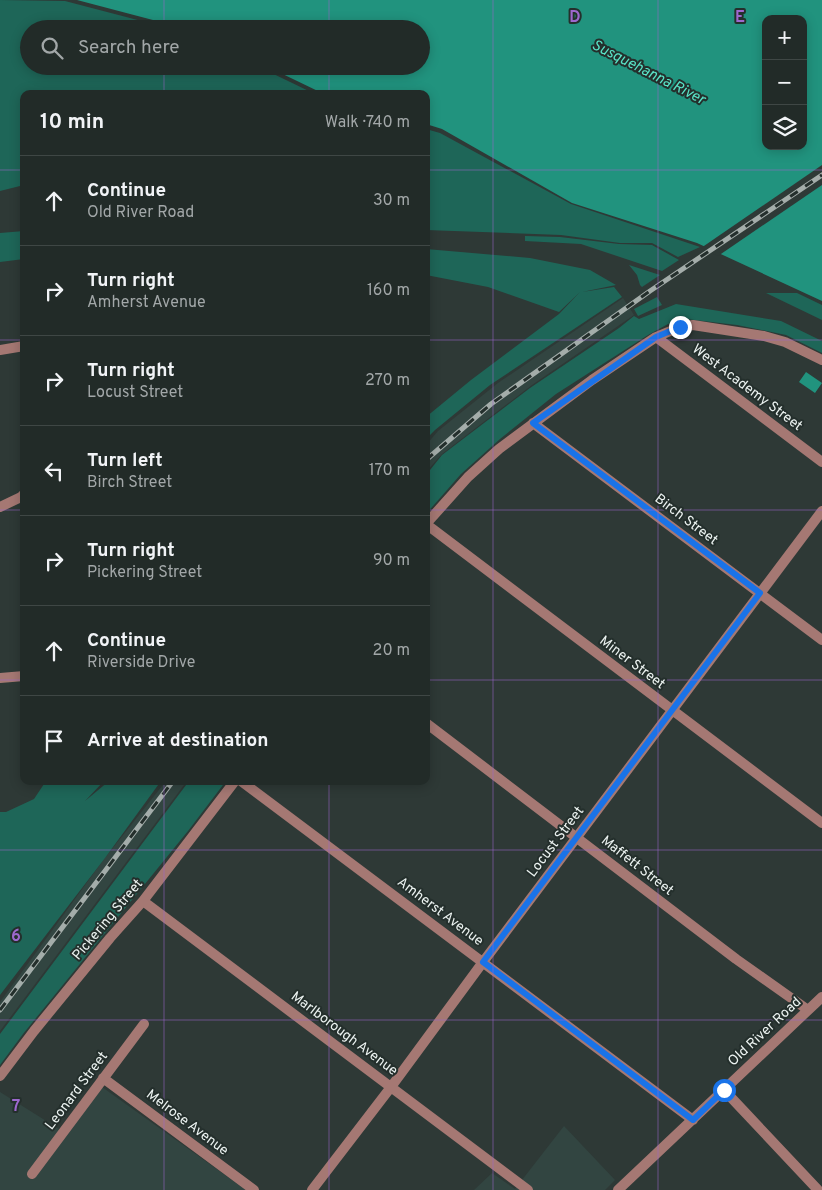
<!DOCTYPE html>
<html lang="en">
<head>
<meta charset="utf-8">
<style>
	:root { --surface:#222b28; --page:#2a3330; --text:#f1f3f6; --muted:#a2a7a8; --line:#3f4745 }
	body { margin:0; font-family:Overpass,sans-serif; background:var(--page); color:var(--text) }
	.controls { position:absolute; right:15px; top:15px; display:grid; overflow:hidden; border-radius:10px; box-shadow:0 2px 12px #0003 }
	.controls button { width:45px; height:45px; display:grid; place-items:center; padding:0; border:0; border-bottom:1px solid var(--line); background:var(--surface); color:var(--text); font:25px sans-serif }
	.stop { position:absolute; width:15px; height:15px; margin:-11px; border:4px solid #1a73e8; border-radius:50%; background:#fff }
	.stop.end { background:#1a73e8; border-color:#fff; box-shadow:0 1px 5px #0008 }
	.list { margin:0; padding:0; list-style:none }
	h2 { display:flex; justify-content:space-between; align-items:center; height:65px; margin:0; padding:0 20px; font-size:21px }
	h2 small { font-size:16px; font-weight:400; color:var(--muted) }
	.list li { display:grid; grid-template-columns:32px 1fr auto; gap:15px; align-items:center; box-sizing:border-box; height:90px; padding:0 20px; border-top:1px solid var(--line) }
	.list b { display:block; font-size:19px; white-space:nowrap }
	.list p { margin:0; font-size:16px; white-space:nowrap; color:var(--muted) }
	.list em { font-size:16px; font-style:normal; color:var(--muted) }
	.icon { flex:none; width:28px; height:28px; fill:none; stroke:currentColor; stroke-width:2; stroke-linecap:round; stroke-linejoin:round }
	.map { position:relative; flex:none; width:822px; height:1190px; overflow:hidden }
	.search { position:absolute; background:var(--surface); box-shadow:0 2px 12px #0003; left:20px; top:20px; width:410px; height:55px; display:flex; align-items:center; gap:12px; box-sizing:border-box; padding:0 18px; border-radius:28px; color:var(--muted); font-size:19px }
	.panel { position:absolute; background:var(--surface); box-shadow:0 2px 12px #0003; left:20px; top:90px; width:410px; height:695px; border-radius:10px }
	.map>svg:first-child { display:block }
	.built { fill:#324541 }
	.green { fill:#1e6658 }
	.water { fill:#21937e; fill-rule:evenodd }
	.pier { fill:#2e3936 }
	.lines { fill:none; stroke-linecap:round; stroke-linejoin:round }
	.minor { stroke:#a57873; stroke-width:10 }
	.rail-casing { stroke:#a4adaa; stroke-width:5 }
	.rail { stroke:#242f2c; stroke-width:3; stroke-dasharray:9; stroke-linecap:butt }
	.route { stroke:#1a73e8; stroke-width:6 }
	.grid { fill:none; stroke:#9d68ce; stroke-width:1; stroke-opacity:0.55 }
	.labels { text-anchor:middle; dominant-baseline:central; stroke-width:4; stroke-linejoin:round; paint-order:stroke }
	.street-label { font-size:14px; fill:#ecf3f1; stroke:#242f2c }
	.water-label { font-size:15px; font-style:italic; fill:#59e3c7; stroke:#242f2c }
	.grid-label { font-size:16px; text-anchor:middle; font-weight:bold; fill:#9d68ce; stroke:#242f2c; stroke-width:4; stroke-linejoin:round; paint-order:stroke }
</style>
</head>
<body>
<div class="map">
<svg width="822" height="1190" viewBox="0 0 822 1190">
	<rect width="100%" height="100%" fill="#2e3936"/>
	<!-- built -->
	<path class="built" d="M623 298 634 315 532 385 442 454 426 472V445L438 431 498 383Z
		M166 781H187L0 1031V1002L104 859Z
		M102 1087 246 1190H0V1092L67 1134Z
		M564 1126 615 1180 605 1190H474L492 1173 515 1189Z"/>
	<!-- green -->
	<path class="green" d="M0 0 65 1 172 29H29V66H257L315 94H24V185L0 191Z
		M426 129 440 133 571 204 700 247 678 257 652 243H620L561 235 426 230Z
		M24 231V259L0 262V233Z
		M525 236 560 237 619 244 652 245 679 260 662 271 581 244 525 241Z
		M426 249 530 258 590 270 616 285 582 292 614 287 622 297 490 385 435 430 426 439V417L471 380 559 314 580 292 559 312 488 287 426 275Z
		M629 265 660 275 642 287 640 285 637 275Z
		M766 293H797L822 305V320Z
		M657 297 662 305 638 316 634 309Z
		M676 304 781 321 822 341V353L786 335 737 325 686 319 668 324 648 335 556 394 500 439 461 474 426 514V475L442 455 530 388 619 328 634 316 639 319Z
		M46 781H104L85 801 109 781H161L105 858 0 995V812H6L34 799Z
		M189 781H226L188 831 23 1034 0 1065V1034Z"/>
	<!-- water -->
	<path class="water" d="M77 0H822V301L697 243 572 203 442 129 426 124V94H324L266 66H421V29H187ZM766 19H803V146H766Z
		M806 372 822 383 815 393 799 382Z"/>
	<!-- pier -->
	<path class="pier" d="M822 165V185L718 256 701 248Z"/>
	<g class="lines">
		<!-- minor -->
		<path class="minor" d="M656 337 822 462
			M0 350 24 346
			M533 423 822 640
			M0 507 21 497 24 494
			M426 524 822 823
			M426 524 468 477 499 449 592 380 656 337 680 327 693 325 764 336 785 342 822 360
			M0 678 24 676
			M426 723 736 959 808 1010
			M241 781 693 1120
			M143 901 528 1190
			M0 1076 34 1031 110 938 143 901 235 781
			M103 1078 254 1190
			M724 1090 818 1190
			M32 1174 144 1024
			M312 1190 391 1087 483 962 822 511
			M618 1190 822 997"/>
		<defs>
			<path id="rail" d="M426 460 491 404 650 291 822 175
				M0 1010 173 781"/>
		</defs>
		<!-- rail casing -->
		<use href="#rail" class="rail-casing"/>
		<!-- rail -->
		<use href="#rail" class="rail"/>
	</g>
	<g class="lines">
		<!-- route -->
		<path class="route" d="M680 327 656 337 533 423 760 593 483 962 693 1120 724 1090"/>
	</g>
	<!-- grid -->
	<path class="grid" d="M164 0V29M329 0V29M493 0V1190M658 0V1190M164 66V94M329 66V94M0 170H24M426 170H822M0 340H24M426 340H822M0 510H24M426 510H822M0 680H24M426 680H822M164 781V1190M329 781V1190M0 850H822M0 1020H822"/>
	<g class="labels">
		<!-- street labels -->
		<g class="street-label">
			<text transform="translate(747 388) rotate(37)">West Academy Street</text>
			<text transform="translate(686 520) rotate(37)">Birch Street</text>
			<text transform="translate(632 663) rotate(37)">Miner Street</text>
			<text transform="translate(556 842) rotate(-53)">Locust Street</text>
			<text transform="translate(637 866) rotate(38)">Maffett Street</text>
			<text transform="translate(440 912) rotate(37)">Amherst Avenue</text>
			<text transform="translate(108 920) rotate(-50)">Pickering Street</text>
			<text transform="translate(765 1032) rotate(-43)">Old River Road</text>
			<text transform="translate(344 1034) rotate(37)">Marlborough Avenue</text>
			<text transform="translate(77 1091) rotate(-53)">Leonard Street</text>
			<text transform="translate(187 1123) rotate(37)">Melrose Avenue</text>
		</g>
		<!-- water labels -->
		<g class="water-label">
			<text transform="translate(648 73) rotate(27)">Susquehanna River</text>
		</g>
	</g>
	<g class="grid-label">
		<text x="575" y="22">D</text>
		<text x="740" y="22">E</text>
		<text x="16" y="941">6</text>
		<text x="16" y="1111">7</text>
	</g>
</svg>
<div class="controls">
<button>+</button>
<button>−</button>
<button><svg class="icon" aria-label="layers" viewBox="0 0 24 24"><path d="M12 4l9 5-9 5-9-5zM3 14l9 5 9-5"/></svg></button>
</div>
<div class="stop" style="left:724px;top:1090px"></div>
<div class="stop end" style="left:680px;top:327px"></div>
<div class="search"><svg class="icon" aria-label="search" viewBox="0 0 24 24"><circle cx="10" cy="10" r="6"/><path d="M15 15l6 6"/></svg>Search here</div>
<section class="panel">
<h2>10 min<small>Walk · 740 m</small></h2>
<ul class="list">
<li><svg class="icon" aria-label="ahead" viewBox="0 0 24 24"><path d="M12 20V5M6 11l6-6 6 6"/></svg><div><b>Continue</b><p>Old River Road</p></div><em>30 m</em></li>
<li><svg class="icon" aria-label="right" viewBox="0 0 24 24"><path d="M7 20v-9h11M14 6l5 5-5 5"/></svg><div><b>Turn right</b><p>Amherst Avenue</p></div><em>160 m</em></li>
<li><svg class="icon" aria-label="right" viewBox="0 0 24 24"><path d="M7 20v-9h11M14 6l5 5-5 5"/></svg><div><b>Turn right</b><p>Locust Street</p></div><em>270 m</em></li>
<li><svg class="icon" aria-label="left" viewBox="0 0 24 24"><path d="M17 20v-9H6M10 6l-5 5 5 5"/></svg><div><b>Turn left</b><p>Birch Street</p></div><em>170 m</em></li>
<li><svg class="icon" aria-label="right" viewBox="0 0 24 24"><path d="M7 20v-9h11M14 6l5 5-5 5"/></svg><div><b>Turn right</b><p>Pickering Street</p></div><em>90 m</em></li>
<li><svg class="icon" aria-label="ahead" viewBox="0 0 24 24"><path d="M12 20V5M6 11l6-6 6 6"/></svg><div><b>Continue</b><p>Riverside Drive</p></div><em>20 m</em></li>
<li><svg class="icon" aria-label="arrive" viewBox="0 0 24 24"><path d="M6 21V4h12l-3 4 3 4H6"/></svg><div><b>Arrive at destination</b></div></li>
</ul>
</section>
</div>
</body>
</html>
